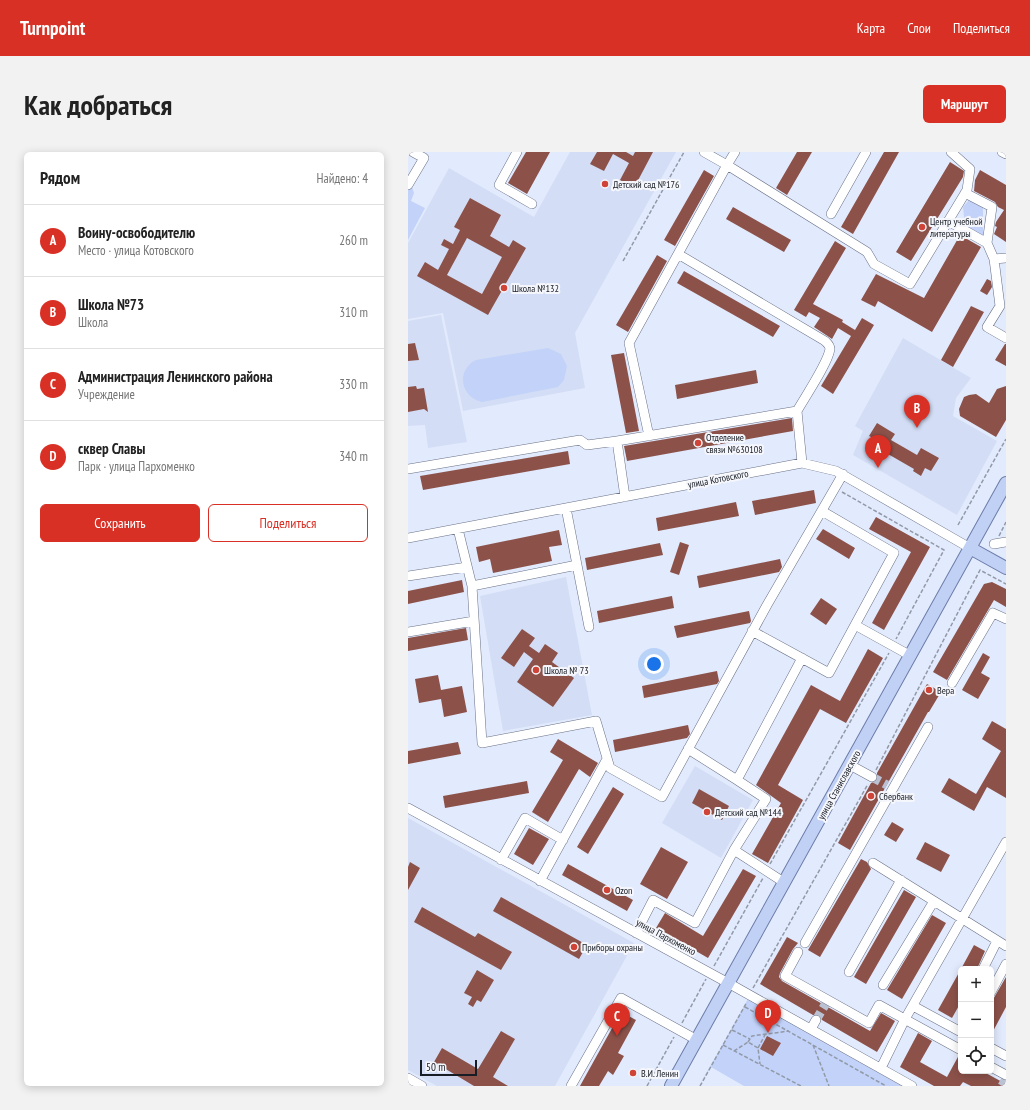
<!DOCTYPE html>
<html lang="ru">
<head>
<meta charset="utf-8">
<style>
	:root { --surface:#fff; --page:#f2f2f2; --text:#222; --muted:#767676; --line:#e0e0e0; --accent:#d93025 }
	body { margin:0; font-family:"PT Sans Narrow",sans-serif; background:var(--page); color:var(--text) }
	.controls { position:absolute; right:12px; bottom:12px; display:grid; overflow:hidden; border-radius:6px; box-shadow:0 2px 10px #0003 }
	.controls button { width:36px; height:36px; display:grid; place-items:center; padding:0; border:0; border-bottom:1px solid var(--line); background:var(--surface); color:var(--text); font:20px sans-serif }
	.scale { position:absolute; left:12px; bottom:10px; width:57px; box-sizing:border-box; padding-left:4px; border:2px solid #181c24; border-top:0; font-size:11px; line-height:14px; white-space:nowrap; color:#181c24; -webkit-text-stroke:3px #f5f7fc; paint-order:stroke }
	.you { position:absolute; left:246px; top:512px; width:14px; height:14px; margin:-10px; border:3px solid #fff; border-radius:50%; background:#1a73e8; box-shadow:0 0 0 6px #1a73e833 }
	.badge { display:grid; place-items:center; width:26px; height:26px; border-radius:50%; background:var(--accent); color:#fff; font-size:13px; font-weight:700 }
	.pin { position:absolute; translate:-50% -33px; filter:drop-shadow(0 1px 2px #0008) }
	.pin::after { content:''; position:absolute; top:21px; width:14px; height:12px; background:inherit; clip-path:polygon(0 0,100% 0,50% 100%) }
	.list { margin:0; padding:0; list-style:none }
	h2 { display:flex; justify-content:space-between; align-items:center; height:52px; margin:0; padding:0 16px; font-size:17px }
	h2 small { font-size:13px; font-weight:400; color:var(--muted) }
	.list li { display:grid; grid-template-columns:26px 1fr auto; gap:12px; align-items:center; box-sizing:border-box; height:72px; padding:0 16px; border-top:1px solid var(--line) }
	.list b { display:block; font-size:15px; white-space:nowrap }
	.list p { margin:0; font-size:13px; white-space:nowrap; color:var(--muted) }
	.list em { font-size:13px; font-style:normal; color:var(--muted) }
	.actions { display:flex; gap:8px; padding:12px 16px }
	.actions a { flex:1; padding:9px 0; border:1px solid var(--accent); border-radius:6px; text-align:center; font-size:14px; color:var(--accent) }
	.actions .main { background:var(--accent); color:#fff }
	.icon { flex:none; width:22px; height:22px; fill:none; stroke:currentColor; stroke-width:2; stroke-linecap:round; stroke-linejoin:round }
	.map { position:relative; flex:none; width:598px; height:934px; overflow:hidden; border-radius:6px }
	header { display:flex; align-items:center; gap:24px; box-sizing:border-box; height:56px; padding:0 20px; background:var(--accent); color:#fff }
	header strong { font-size:19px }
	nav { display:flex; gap:22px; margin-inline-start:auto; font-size:14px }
	.intro { display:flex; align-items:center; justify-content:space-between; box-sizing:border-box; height:96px; padding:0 24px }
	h1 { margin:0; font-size:28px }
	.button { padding:10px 18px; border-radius:6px; background:var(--accent); color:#fff; font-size:14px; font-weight:700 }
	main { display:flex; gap:24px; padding:0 24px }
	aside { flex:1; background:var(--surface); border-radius:6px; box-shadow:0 2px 10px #0003 }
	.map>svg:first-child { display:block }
	.built { fill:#d3ddf5 }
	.green { fill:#c2d2f9 }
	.building { fill:#8c524a; fill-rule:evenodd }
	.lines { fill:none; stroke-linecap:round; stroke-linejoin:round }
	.minor-tunnel { stroke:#bac1d2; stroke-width:9; stroke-dasharray:9 4.5; stroke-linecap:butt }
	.minor-casing { stroke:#697186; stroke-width:10 }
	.major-casing { stroke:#6b7ca8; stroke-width:14 }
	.path { stroke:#9299a7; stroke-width:1.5; stroke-dasharray:4 2; stroke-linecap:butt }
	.minor { stroke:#fff; stroke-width:9 }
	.major { stroke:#c1d0f5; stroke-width:12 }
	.poi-dot { fill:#d04337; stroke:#f5f7fc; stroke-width:1.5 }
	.labels { text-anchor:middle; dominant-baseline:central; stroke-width:4; stroke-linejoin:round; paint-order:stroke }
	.poi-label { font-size:10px; fill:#181c24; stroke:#f5f7fc; text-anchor:start }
	.street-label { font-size:10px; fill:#181c24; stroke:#f5f7fc }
</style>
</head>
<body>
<header>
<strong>Turnpoint</strong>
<nav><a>Карта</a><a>Слои</a><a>Поделиться</a></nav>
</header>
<div class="intro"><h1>Как добраться</h1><a class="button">Маршрут</a></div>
<main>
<aside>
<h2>Рядом<small>Найдено: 4</small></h2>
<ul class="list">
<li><span class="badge">A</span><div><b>Воину-освободителю</b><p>Место · улица Котовского</p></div><em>260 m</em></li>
<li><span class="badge">B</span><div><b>Школа №73</b><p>Школа</p></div><em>310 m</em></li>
<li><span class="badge">C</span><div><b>Администрация Ленинского района</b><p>Учреждение</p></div><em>330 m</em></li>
<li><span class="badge">D</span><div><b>сквер Славы</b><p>Парк · улица Пархоменко</p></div><em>340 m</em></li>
</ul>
<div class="actions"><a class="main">Сохранить</a><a>Поделиться</a></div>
</aside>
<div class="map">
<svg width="598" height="934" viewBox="0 0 598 934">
	<rect width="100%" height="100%" fill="#e2eafd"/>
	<!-- built -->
	<path class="built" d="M162 0H268L167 181 177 236 55 259 35 161 0 167V91L41 16 126 65Z
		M33 163 59 290 20 296 17 273 0 274V169Z
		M495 186 563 226 548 246 545 264 589 289 549 363 445 303 455 279 447 274Z
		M158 425 184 563 95 579 72 444Z
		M287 614 345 648 313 706 254 671Z
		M0 666 226 791 147 934H29L0 918Z"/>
	<!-- green -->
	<path class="green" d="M4 35 6 41 3 49 17 56 0 88V36Z
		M561 48 575 55V84L557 74 555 55Z
		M140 196 153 202 159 214 156 228 150 235 74 250C52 245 48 218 68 208Z
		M340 847 494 934H336L303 915 291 934Z"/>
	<!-- building -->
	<path class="building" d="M118 0H142L119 42 100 31Z
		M189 0H218L225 4 227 0H245L226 36 212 28 221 11 205 2 196 19 182 12Z
		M389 0H404L379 43 368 36Z
		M476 0H491L445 82 433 75Z
		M542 10 556 19 555 25 503 109 488 100Z
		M296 18 306 24 267 94 256 88Z
		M572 18 598 33V90L586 82 589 75 587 74 588 70 596 58 590 55 587 50 566 39 567 28Z
		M62 46 93 63 82 84 101 95 105 88 118 96 80 163 9 124 17 110 30 118 41 97 33 93 36 87 45 92 52 78 46 75ZM59 86 94 105 74 142 39 123Z
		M325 55 383 88 376 100 318 67Z
		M552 83 573 95 524 180 470 149 467 155 453 148 468 122 516 146Z
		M427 89 438 96 405 152 435 168 434 170 447 178 454 166 466 173 425 242 413 234 443 184 430 176 424 187 406 175 412 166 401 160 398 165 386 158Z
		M249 103 259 109 220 180 208 173Z
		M276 119 372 174 365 185 269 131Z
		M579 127 583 129 584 135 579 143 572 139Z
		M563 154 576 160 545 215 533 208Z
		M7 191 11 208 0 209V192Z
		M597 192H598V214L587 208Z
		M216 201 231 279 218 281 203 203Z
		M348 218 350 231 269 247 267 233Z
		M8 234 9 237 16 236 20 260 16 257 0 260V235Z
		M598 234V268L588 285 552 264 551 257 556 245 561 243 568 242 581 251 589 237Z
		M384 266 385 279 219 309 216 294Z
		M469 271 487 282 483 288 509 303 513 296 531 306 523 319 517 316 513 324 505 319 506 317 473 298 471 300 462 295 467 287 461 284Z
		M160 299 162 312 15 338 12 324Z
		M406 338 408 351 347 363 344 349Z
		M328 350 331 364 250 379 248 366Z
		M468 365 522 395 476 478 464 471 503 400 461 377Z
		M415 377 447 396 441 407 408 387Z
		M151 378 154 393 141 395 144 409 85 421 82 407 71 410 68 395Z
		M272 390 281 393 271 423 262 420Z
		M252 391 255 403 179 418 177 406Z
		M372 407 374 415 371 420 291 436 289 424Z
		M54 428 56 440 0 452V439Z
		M584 430 598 437V455L586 448 539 528 525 520 576 432Z
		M264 444 266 456 191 471 189 459Z
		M413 446 429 457 418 473 402 462Z
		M341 459 343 469 342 471 269 486 266 474Z
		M58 476 60 488 0 499V486Z
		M114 477 127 486 121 494 131 501 137 492 150 501 144 510 166 526 145 555 109 530 125 507 116 500 106 515 93 506Z
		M460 497 475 506 438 571 412 557 370 633 395 648 360 711 344 702 373 651 348 633 403 533 432 549Z
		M575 501 582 505 573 521 582 526 570 547 554 538Z
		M309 519 311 529 309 532 236 546 234 534Z
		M30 523 33 538 54 534 59 560 36 565 33 547 11 551 7 527Z
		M519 532 533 540 521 560H520L442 698 430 691 463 631 469 628V621Z
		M584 569 598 577V646L579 635 566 659 533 640 541 626 568 642 593 599 574 587Z
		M280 573 282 582 279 586 207 600 205 588Z
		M150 587 190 611 182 625 171 617 140 670 124 660 155 608 142 600Z
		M50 590 53 602 0 612V599Z
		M119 629 121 641 37 656 35 644Z
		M205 635 216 642 180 702 169 695Z
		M291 637 321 654 314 668 284 651Z
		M484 670 496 677 488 690 476 683Z
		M121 676 141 687 125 713 106 702Z
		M517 690 542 703 533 720 508 707Z
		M253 695 280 710 259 747 232 732Z
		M453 707 459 710 463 717 412 805 400 798Z
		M2 710 12 716 0 738V715Z
		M160 712 225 748 219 759 154 723Z
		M335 717 348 724 300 806 248 776 257 761 295 784Z
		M496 738 508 745 458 832 446 825Z
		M93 745 179 793 171 807 85 759Z
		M14 755 67 785 70 781 104 800 93 818 6 770Z
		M524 763 538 771 494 847 479 838Z
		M379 785 390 791 385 797 372 821 371 825 374 829 462 879 473 861 487 869 469 900 414 868 411 863H405L352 832Z
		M566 793 577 799 569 817H553Z
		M553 817V850L544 866 530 858Z
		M69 818 86 828 73 850 69 848 65 855 60 852 64 845 56 841Z
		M598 825V855L583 883V851Z
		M213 860 228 868 210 901 216 904 205 923 200 919 191 934H172Z
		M93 879 107 887 85 925 100 934H66L26 910 34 896 70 917Z
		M510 881 524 889 512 910 539 925 551 903 553 904V919H574L598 932V934H563L555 930 552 934H526L492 915Z
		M359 884 373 891 365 904 352 897Z"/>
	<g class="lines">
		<!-- minor-tunnel -->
		<path class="minor-tunnel" d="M464 625 479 633
			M408 868 420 848
			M594 934 598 927"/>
		<defs>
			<path id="minor" d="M109 0 91 33 124 52
				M327 0 319 13 459 100 466 112 502 132 559 38 562 17 543 0
				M594 0 598 2
				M0 33 16 6 5 0
				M557 41 584 55 579 91 586 107 592 154 579 175 598 186
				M423 62 458 0
				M540 69 579 91
				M270 102 417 189C419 191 422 193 422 197 420 211 397 245 389 259
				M586 107 598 106
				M241 284 221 191 319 13 296 0
				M209 289 389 259 394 311
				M0 317 172 288 179 293 209 289 217 345
				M158 356 181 475
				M414 359 486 401 447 473 503 504
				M50 377 64 434 74 591 188 569 202 616 254 645 359 453 435 322
				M0 386 394 311 428 319 562 396
				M586 392 598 390
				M0 424 59 415
				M64 434 169 413
				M344 479 421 521 447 473
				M0 480 66 469
				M544 531 585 461 598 467
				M280 597 329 628 394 506
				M442 613 464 625
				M329 628 358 647 326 698 377 731
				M0 656 322 832 504 934
				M93 708 117 666 155 688
				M465 711 598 794
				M132 729 199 607
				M228 781 245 748 287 771 326 698
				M397 791 520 575
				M390 800 377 824 461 871 471 853 553 898
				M575 817 589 789
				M441 820 493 728
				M475 833 526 749
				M583 840 598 812
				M505 854 553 880
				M403 877 408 868
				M583 896 598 904
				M583 915 598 923
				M473 916 497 867 598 690
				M0 926 14 934
				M163 934 213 846 289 888"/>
			<path id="major" d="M562 396 598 416
				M263 934 598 331"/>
		</defs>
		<!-- minor casing -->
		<use href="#minor" class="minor-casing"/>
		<!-- major casing -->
		<use href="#major" class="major-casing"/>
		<!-- path -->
		<path class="path" d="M215 109 276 0
			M434 340 536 398 488 487
			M550 373 598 287
			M591 384 598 370
			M468 618 572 418 598 432
			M362 712 481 501
			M306 814 355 726
			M345 836 460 632
			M337 855 478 934
			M274 871 298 827
			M324 878 342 887
			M340 890 344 884 381 879
			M315 893 393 934
			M405 893 421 934
			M350 896 357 883
			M326 899 340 890 350 896 352 912
			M239 934 266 885
			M292 934 339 850"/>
		<!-- minor -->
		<use href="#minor" class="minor"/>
		<!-- major -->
		<use href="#major" class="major"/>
	</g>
	<!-- markers -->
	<g class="poi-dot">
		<circle cx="197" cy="32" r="4"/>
		<circle cx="514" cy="75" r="4"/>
		<circle cx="96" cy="136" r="4"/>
		<circle cx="290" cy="291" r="4"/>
		<circle cx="128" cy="518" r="4"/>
		<circle cx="521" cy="538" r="4"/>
		<circle cx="463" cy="644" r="4"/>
		<circle cx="299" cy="660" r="4"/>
		<circle cx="199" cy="738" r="4"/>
		<circle cx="166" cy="795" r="4"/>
		<circle cx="225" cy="921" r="4"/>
	</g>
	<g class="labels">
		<!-- poi labels -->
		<g class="poi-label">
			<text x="205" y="32">Детский сад №176</text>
			<text x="522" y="69">Центр учебной<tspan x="522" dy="12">литературы</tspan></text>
			<text x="104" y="136">Школа №132</text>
			<text x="298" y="285">Отделение<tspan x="298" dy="12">связи №630108</tspan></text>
			<text x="136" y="518">Школа № 73</text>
			<text x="529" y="538">Вера</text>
			<text x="471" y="644">Сбербанк</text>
			<text x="307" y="660">Детский сад №144</text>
			<text x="207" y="738">Ozon</text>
			<text x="174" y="795">Приборы охраны</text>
			<text x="233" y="921">В.И. Ленин</text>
		</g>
		<!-- street labels -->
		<g class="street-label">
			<text transform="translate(310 327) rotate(-11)">улица Котовского</text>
			<text transform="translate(431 633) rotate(-61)">улица Станиславского</text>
			<text transform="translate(258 785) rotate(28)">улица Пархоменко</text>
		</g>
	</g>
</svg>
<div class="controls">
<button>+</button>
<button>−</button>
<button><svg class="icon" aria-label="locate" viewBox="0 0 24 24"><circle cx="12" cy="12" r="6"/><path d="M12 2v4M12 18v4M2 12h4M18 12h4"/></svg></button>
</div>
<div class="scale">50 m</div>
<div class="you"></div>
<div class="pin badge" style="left:470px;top:316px">A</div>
<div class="pin badge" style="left:509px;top:276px">B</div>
<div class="pin badge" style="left:209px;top:884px">C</div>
<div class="pin badge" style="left:360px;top:881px">D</div>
</div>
</main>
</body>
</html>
